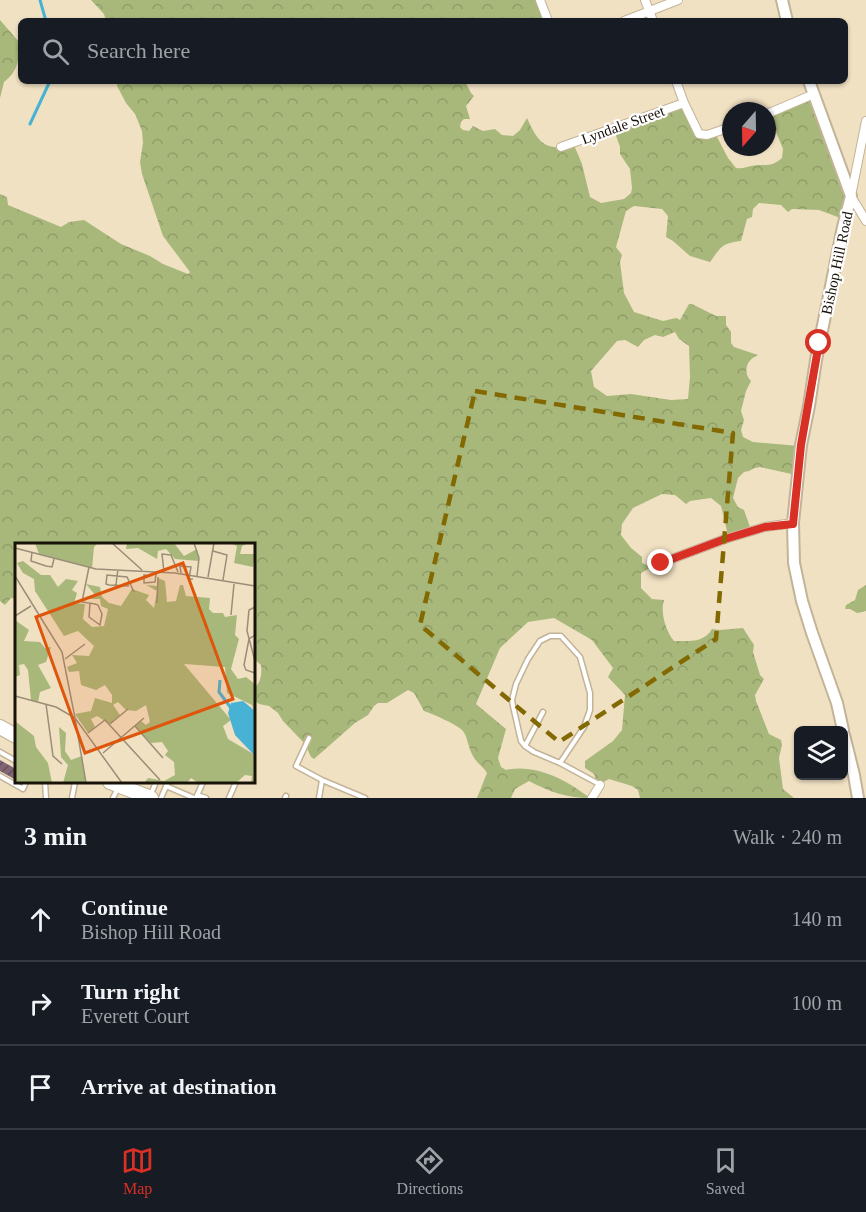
<!DOCTYPE html>
<html lang="en">
<head>
<meta charset="utf-8">
<style>
	:root { --surface:#171b24; --page:#20242c; --text:#f1f3f6; --muted:#9ea1a6; --line:#363941; --accent:#d93025 }
	body { margin:0; font-family:Georgia,serif; background:var(--page); color:var(--text) }
	.controls { position:absolute; right:18px; bottom:18px; display:grid; overflow:hidden; border-radius:9px; box-shadow:0 2px 4px #0004 }
	.controls button { width:54px; height:54px; display:grid; place-items:center; padding:0; border:0; border-bottom:2px solid var(--line); background:var(--surface); color:var(--text); font:30px sans-serif }
	.compass { position:absolute; left:722px; top:102px; width:54px; height:54px; border-radius:50%; background:var(--surface); box-shadow:0 2px 4px #0004; rotate:200deg }
	.stop { position:absolute; width:18px; height:18px; margin:-14px; border:4px solid #d93025; border-radius:50%; background:#fff }
	.stop.end { background:#d93025; border-color:#fff; box-shadow:0 2px 6px #0008 }
	.list { margin:0; padding:0; list-style:none }
	h2 { display:flex; justify-content:space-between; align-items:center; height:78px; margin:0; padding:0 24px; font-size:26px }
	h2 small { font-size:20px; font-weight:400; color:var(--muted) }
	.list li { display:grid; grid-template-columns:39px 1fr auto; gap:18px; align-items:center; box-sizing:border-box; height:84px; padding:0 24px; border-top:2px solid var(--line) }
	.list b { display:block; font-size:22px; white-space:nowrap }
	.list p { margin:0; font-size:20px; white-space:nowrap; color:var(--muted) }
	.list em { font-size:20px; font-style:normal; color:var(--muted) }
	.icon { flex:none; width:33px; height:33px; fill:none; stroke:currentColor; stroke-width:2; stroke-linecap:round; stroke-linejoin:round }
	.map { position:relative; flex:none; width:866px; height:798px; overflow:hidden }
	.search { position:absolute; background:var(--surface); box-shadow:0 2px 4px #0004; left:18px; right:18px; top:18px; height:66px; display:flex; align-items:center; gap:15px; box-sizing:border-box; padding:0 21px; border-radius:9px; color:var(--muted); font-size:22px }
	.sheet { height:330px; background:var(--surface) }
	nav { display:flex; justify-content:space-around; align-items:center; box-sizing:border-box; height:84px; border-top:2px solid var(--line); background:var(--surface); font-size:16px; color:var(--muted) }
	nav a { display:grid; justify-items:center; gap:3px }
	nav .on { color:var(--accent) }
	.map>svg:first-child { display:block }
	.forest { fill:url(#forest-crowns); fill-rule:evenodd }
	.lines { fill:none; stroke-linecap:round; stroke-linejoin:round }
	.stream { stroke:#48b2d5; stroke-width:3 }
	.building { fill:url(#building-hatch) }
	.lane-casing { stroke:#c3b397; stroke-width:7 }
	.street-casing { stroke:#c3b397; stroke-width:10 }
	.secondary-casing { stroke:#c3b397; stroke-width:14 }
	.highway-casing { stroke:#c3b397; stroke-width:16 }
	.lane { stroke:#fff; stroke-width:4 }
	.street { stroke:#fff; stroke-width:8 }
	.secondary { stroke:#fff; stroke-width:10 }
	.highway { stroke:#fff; stroke-width:14 }
	.route { stroke:#d93025; stroke-width:8 }
	.marked { fill:none; stroke:#836902; stroke-width:4.5; stroke-dasharray:12 8; stroke-linejoin:round }
	.labels { text-anchor:middle; dominant-baseline:central; stroke-width:4.5; stroke-linejoin:round; paint-order:stroke }
	.street-label { font-size:15px; fill:#181208; stroke:#fff }
	.inset-river { fill:none; stroke:#48b2d5; stroke-width:3 }
	.inset-road { fill:none; stroke:#9a8e78; stroke-width:1.5 }
	.view { fill:#de550c; fill-opacity:0.15; stroke:#de550c; stroke-width:3 }
	.inset-edge { fill:none; stroke:#181208; stroke-width:3 }
</style>
</head>
<body>
<div class="map">
<svg width="866" height="798" viewBox="0 0 866 798">
	<defs>
		<pattern id="forest-crowns" width="20" height="18" patternUnits="userSpaceOnUse" patternTransform="scale(1.5)"><rect width="20" height="18" fill="#a8b87b"/><path d="M2 6a3 3 0 1 1 6 0M12 15a3 3 0 1 1 6 0" fill="none" stroke="#909d69"/></pattern>
		<pattern id="building-hatch" width="6" height="6" patternUnits="userSpaceOnUse" patternTransform="scale(1.5)"><rect width="6" height="6" fill="#826574"/><path d="M-1 1l2-2M0 6l6-6M5 7l2-2" fill="none" stroke="#69525d"/></pattern>
	</defs>
	<rect width="100%" height="100%" fill="#f1e1c3"/>
	<!-- forest -->
	<path class="forest" d="M91 0H539L547 21H106L104 14Z
		M0 20 20 43C19 59 18 72 4 82L0 98Z
		M118 81H465L471 93 474 96 466 106 470 119H464L461 122 460 127 463 130 469 131 473 126 483 131 495 129 502 135 513 136 520 130 527 118C538 143 546 152 574 145L582 164 590 197 601 203 624 199 631 193 632 188 630 169 620 154V147L614 130 684 104 698 133H715L728 158 736 168C743 169 745 167 751 166 765 163 769 169 782 158L783 149 769 115 812 95 852 196 843 219 819 210 792 209 788 212 781 205 759 203 753 209 752 217 747 219 741 241C722 243 721 247 710 262L690 256 673 241 666 237 668 216 662 209 634 206 626 211 616 247 622 255 620 262 624 293 634 312 663 321 676 318 680 320 689 304H692L716 316H726V325L731 332V343L734 347 758 355C747 359 742 372 751 381L746 391 741 411 744 420 741 430 743 437 753 442 799 446 796 475 760 467 755 468 749 471 744 472 738 478 733 498 738 507 744 510 751 530 728 535 721 506 711 498 690 501 686 504 675 495 662 494 633 508 622 524 621 535 631 548 642 557V563L652 567 641 573V588L652 599 664 600C660 613 666 631 674 641 689 641 704 643 712 629L720 630 743 628 754 645 753 652 760 675 764 679 755 695 756 701 769 734 781 740 782 745 779 758 783 789 794 798H640L638 790 632 786 609 779 598 785 594 774 585 768V761L613 741 622 730 625 695 608 677 613 668 592 640 554 618 528 622 500 648 476 704 506 729 498 758 501 767 506 770C536 763 568 781 590 798 567 798 550 792 529 781L515 789 511 798H477L487 773C483 766 475 762 472 754 468 747 468 738 463 731 458 725 433 714 424 711L414 693 408 690 387 703H378L374 706 368 715 355 723 314 759 311 757 305 744 283 721 278 713 269 706 259 704 254 700V688C261 683 262 673 261 665L254 659C254 648 259 638 254 629V544H16V599L11 598 5 605 0 601V194L7 197 8 205 61 227 69 222 84 220 121 244 150 256 163 264 188 274 190 272 163 236 142 174 140 162 143 143 142 131 135 114 126 103 117 86ZM675 332 679 339 689 346 690 377 688 399 671 400 631 394 607 396 594 387 591 371 617 341 625 340 638 347 644 340 655 335 663 337Z
		M866 585V611L857 613 850 609H845L846 605 855 600 858 590Z"/>
	<g class="lines">
		<!-- stream -->
		<path class="stream" d="M40 0 46 21
			M30 124 50 81"/>
	</g>
	<!-- building -->
	<path class="building" d="M0 760 16 769V780L0 771Z"/>
	<g class="lines">
		<defs>
			<path id="lane" d="M309 738 296 766 322 780 319 798
				M525 746 543 712
				M0 752 16 761
				M560 763 584 727 590 710V693L580 657 561 636H550L540 641 528 659 516 684 512 700 513 706 521 741 525 746 534 752 560 763 599 784
				M0 776 23 789 26 782
				M322 780 365 798
				M45 782 46 798
				M166 786 194 798
				M151 794 156 782
				M197 795 206 798
				M72 798 75 782
				M113 798 118 788
				M161 798 168 782
				M196 798 203 782
				M229 798 236 782
				M285 798 286 796"/>
			<path id="street" d="M540 0 548 21
				M645 0 653 21
				M624 21 678 0
				M676 81 684 103 699 134 707 135 731 127
				M767 114 814 94
				M866 121 851 196 866 221
				M561 147 684 103
				M661 563 725 539 765 527 793 523
				M592 798 600 785"/>
			<path id="secondary" d="M782 0 787 21
				M809 81 851 196 843 227 816 360 809 406 801 445 793 523 794 563 802 601 812 633 837 703 843 730
				M844 735 854 775 858 798"/>
			<path id="highway" d="M0 727 16 736
				M110 782 151 798"/>
		</defs>
		<!-- lane casing -->
		<use href="#lane" class="lane-casing"/>
		<!-- street casing -->
		<use href="#street" class="street-casing"/>
		<!-- secondary casing -->
		<use href="#secondary" class="secondary-casing"/>
		<!-- highway casing -->
		<use href="#highway" class="highway-casing"/>
		<!-- lane -->
		<use href="#lane" class="lane"/>
		<!-- street -->
		<use href="#street" class="street"/>
		<!-- secondary -->
		<use href="#secondary" class="secondary"/>
		<!-- highway -->
		<use href="#highway" class="highway"/>
	</g>
	<g class="lines">
		<!-- route -->
		<path class="route" d="M661 563 725 539 765 527 793 524 801 445 819 343"/>
	</g>
	<!-- marked area -->
	<path class="marked" d="M475 391 733 433 716 639 559 742 420 625Z"/>
	<g class="labels">
		<!-- street labels -->
		<g class="street-label">
			<text transform="translate(623 125) rotate(-20)">Lyndale Street</text>
			<text transform="translate(837 263) rotate(-78)">Bishop Hill Road</text>
		</g>
	</g>
	<!-- overview -->
	<g transform="translate(15 543)">
		<rect width="240" height="240" fill="#f1e1c3"/>
		<path d="M20 0 31 1 83 0 79 4 77 25 24 11ZM112 0H159L169 13 182 6 184 18 160 16 151 6 143 8 142 16 123 5 111 6ZM215 0H233L227 3 225 11H240L238 24 219 20 222 3ZM8 18 26 32H35L43 44 51 36 63 38 57 47 62 50 59 60 70 61 68 76 77 84 89 83 93 66 86 63 85 56H68L81 53 71 41 85 44 87 54 94 60 106 63 117 46 134 52 131 57 139 65 142 48 131 42 142 43 143 35 150 38 152 59 161 58 165 42H168L171 53 195 55 194 66 198 70H208L210 74 222 72 220 92 224 96 216 126 223 136 231 134 240 141V172L237 162 212 150 210 124 169 121 216 177 208 183 213 196 240 212V240H236L237 233 230 232 221 240H183L176 235 172 240H129L133 235 149 238 160 232 159 219 150 212 153 208 147 199 136 200 120 183 126 178 131 182 135 179 131 162 121 168 111 167 103 159 98 162 105 172 95 181 82 173 76 176 80 184 73 190 60 171 76 168 80 155 97 160V152L90 142 81 147 66 142 64 128 54 129 52 124 62 120 57 112 74 113 79 103 63 88 49 93 20 48 19 36 8 30 2 20ZM0 77 14 87 9 98 25 99 30 105 36 104 31 119 23 122 36 145 25 149 23 159 16 157 13 127 9 121 4 122 5 132 0 134ZM0 178 19 193 21 204 33 220 37 240H0ZM44 184 51 190 50 208 56 217 67 213 71 240H48L53 222 46 214Z" fill="#a8b87b"/>
		<path d="M228 158 240 168V213L220 192 213 170 216 160Z" fill="#48b2d5"/>
		<path class="inset-river" d="M205 137 204 149 216 165"/>
		<path class="inset-road" d="M97 0 127 27M179 0 184 15 182 33M0 5 81 26 160 30 240 43M198 8 212 12 208 37M17 9 16 18 31 23 37 24 39 16M74 24 67 59 80 61 83 62 87 71 85 82 74 74 75 60M103 27 102 33 112 34 119 49M149 29 147 11 156 12 163 29M166 30 165 23 176 24 174 36H178M0 33 47 109 60 175 107 240M135 33 129 32V40L140 39 141 31M193 34 199 0M101 42 102 33 92 32 91 41 94 42 114 43M142 60 143 34M240 64 234 67 232 88 240 118M216 72 219 41M0 73 16 63M240 92 234 96 229 122 231 127 240 130M50 116 70 101M0 153 41 164 60 175 71 240M31 161 38 213 47 221M95 181 113 166M120 183 148 215M73 190 90 177 145 237M88 210 129 175"/>
		<path class="view" d="M168 20 218 156 70 210 21 74Z"/>
		<rect width="240" height="240" class="inset-edge"/>
	</g>
</svg>
<div class="controls">
<button><svg class="icon" aria-label="layers" viewBox="0 0 24 24"><path d="M12 4l9 5-9 5-9-5zM3 14l9 5 9-5"/></svg></button>
</div>
<svg class="compass" viewBox="-18 -18 36 36"><path d="M0-13l5 13h-10z" fill="#e53935"/><path d="M0 13l5-13h-10z" fill="#9ea1a6"/></svg>
<div class="stop" style="left:819px;top:343px"></div>
<div class="stop end" style="left:661px;top:563px"></div>
<div class="search"><svg class="icon" aria-label="search" viewBox="0 0 24 24"><circle cx="10" cy="10" r="6"/><path d="M15 15l6 6"/></svg>Search here</div>
</div>
<section class="sheet">
<h2>3 min<small>Walk · 240 m</small></h2>
<ul class="list">
<li><svg class="icon" aria-label="ahead" viewBox="0 0 24 24"><path d="M12 20V5M6 11l6-6 6 6"/></svg><div><b>Continue</b><p>Bishop Hill Road</p></div><em>140 m</em></li>
<li><svg class="icon" aria-label="right" viewBox="0 0 24 24"><path d="M7 20v-9h11M14 6l5 5-5 5"/></svg><div><b>Turn right</b><p>Everett Court</p></div><em>100 m</em></li>
<li><svg class="icon" aria-label="arrive" viewBox="0 0 24 24"><path d="M6 21V4h12l-3 4 3 4H6"/></svg><div><b>Arrive at destination</b></div></li>
</ul>
</section>
<nav>
<a class="on"><svg class="icon" aria-label="map" viewBox="0 0 24 24"><path d="M3 6l6-2 6 2 6-2v14l-6 2-6-2-6 2zM9 4v14M15 6v14"/></svg>Map</a>
<a><svg class="icon" aria-label="directions" viewBox="0 0 24 24"><path d="M12 3l9 9-9 9-9-9zM9 14v-3h6M13 9l2 2-2 2"/></svg>Directions</a>
<a><svg class="icon" aria-label="saved" viewBox="0 0 24 24"><path d="M7 4h10v16l-5-4-5 4z"/></svg>Saved</a>
</nav>
</body>
</html>
